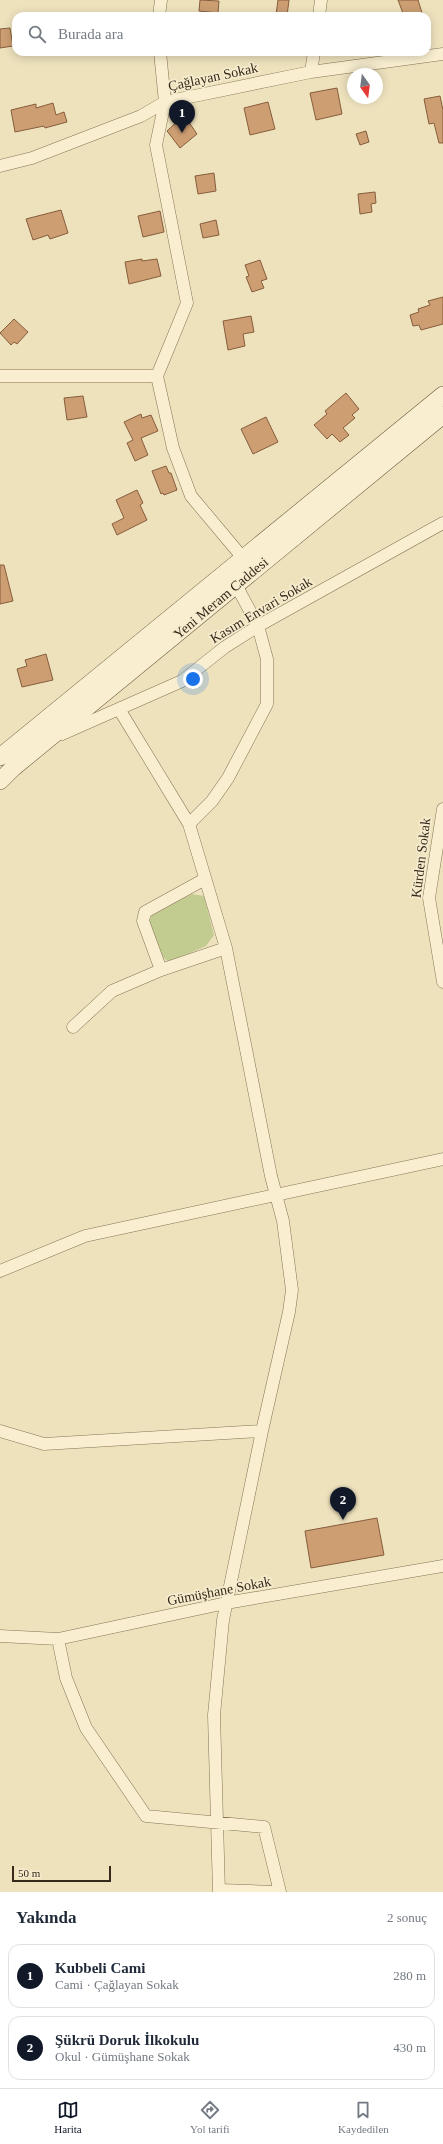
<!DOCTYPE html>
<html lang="tr">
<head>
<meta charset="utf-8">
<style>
	:root { --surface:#fff; --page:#f2f2f3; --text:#1f2937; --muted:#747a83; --line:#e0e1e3; --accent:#111827 }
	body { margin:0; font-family:"Times New Roman",serif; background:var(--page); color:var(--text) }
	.compass { position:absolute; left:347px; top:68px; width:36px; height:36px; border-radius:50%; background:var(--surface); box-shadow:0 2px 10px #0003; rotate:166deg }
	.scale { position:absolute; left:12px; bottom:10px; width:99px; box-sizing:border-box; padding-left:4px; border:2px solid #35291b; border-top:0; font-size:11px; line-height:14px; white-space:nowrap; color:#35291b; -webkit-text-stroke:3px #f6eccd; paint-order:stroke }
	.you { position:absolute; left:193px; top:679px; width:14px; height:14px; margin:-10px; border:3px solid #fff; border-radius:50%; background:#1a73e8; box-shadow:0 0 0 6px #1a73e833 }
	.badge { display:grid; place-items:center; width:26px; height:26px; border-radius:50%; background:var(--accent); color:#fff; font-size:13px; font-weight:700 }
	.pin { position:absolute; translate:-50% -33px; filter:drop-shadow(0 1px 2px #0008) }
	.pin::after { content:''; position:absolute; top:21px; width:14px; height:12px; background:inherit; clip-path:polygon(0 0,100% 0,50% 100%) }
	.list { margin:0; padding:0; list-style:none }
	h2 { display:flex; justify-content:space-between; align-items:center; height:52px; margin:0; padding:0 16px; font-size:17px }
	h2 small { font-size:13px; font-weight:400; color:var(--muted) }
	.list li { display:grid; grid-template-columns:26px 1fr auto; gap:12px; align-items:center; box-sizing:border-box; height:64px; margin:0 8px 8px; padding:0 8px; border:1px solid var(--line); border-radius:12px }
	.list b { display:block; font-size:15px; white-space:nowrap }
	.list p { margin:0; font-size:13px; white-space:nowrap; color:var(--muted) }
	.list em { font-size:13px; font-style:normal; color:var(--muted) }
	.icon { flex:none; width:22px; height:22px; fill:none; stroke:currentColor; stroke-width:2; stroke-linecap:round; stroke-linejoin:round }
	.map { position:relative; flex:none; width:443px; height:1892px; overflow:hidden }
	.search { position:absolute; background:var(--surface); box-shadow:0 2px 10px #0003; left:12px; right:12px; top:12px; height:44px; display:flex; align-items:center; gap:10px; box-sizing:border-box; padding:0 14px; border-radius:12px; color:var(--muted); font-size:15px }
	.sheet { height:196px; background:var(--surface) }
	nav { display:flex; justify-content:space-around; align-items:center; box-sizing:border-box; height:56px; border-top:1px solid var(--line); background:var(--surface); font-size:11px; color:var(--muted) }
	nav a { display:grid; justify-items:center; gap:2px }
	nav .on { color:var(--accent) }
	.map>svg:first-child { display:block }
	.green { fill:#c2cc91 }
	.building { fill:#cd9e72; stroke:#865d3c }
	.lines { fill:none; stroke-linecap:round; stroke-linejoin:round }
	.street-casing { stroke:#867356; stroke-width:13 }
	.secondary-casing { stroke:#68543a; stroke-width:18 }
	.street { stroke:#f9efd0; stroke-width:12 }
	.secondary { stroke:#f9efd0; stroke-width:17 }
	.labels { text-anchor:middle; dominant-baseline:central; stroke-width:3.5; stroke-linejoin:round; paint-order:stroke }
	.street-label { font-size:14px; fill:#35291b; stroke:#f6eccd }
</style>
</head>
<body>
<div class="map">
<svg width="443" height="1892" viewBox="0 0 443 1892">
	<rect width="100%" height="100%" fill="#eee2bd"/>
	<!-- green -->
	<path class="green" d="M192 894 204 896 214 935 206 946 169 962 160 955 149 922 153 913Z"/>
	<!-- building -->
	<path class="building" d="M200 0 219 1 218 13 199 11Z
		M278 0H289L287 16 276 15Z
		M398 0H418L423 16H404Z
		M10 28 13 46 0 48V29Z
		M337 88 342 114 316 120 310 93Z
		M440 96 443 110V143H439L434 123 429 124 424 99Z
		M268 102 275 129 250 135 244 108Z
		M53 103 56 115 64 112 67 122 45 128 44 126 15 132 11 110 36 104V108Z
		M181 118H186L197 134 180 148 167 131Z
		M366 131 369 142 360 145 356 134Z
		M214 173 216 191 198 194 195 176Z
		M375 192 376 203 371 204 372 212 360 214 358 194Z
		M61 210 68 233 50 239 48 235 33 240 26 219Z
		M160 211 164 232 143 237 138 216Z
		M216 220 219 235 203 238 200 224Z
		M142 259V261L157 259 161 276 129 284 125 262Z
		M260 260 267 279 261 281 264 288 252 292 246 277 249 276 245 265Z
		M443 297V324L421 330 419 325 413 326 410 315 419 312 418 309 430 305 428 301Z
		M251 316 254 332 243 334 245 346 228 350 223 321Z
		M14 319 28 332 17 344 14 342 11 345 0 333Z
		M346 393 359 409 352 415 355 418 343 428 349 435 340 442 332 434 327 439 314 425 327 414 325 411Z
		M83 396 87 417 67 420 64 398Z
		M141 414 142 418 151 415 158 431 141 438 148 455 135 461 127 443 133 440 124 422Z
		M266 417 278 442 253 454 241 429Z
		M166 466 169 473H171L177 490 164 495 163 493 161 494 152 471Z
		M137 490 143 503 140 505 147 520 117 535 112 524 124 518 116 500Z
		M0 565H4L13 601 0 604Z
		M46 654 53 680 22 687 17 669 27 666 25 660Z
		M377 1518 384 1555 311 1568 305 1531Z"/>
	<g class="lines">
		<defs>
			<path id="street" d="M159 16 161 0
				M319 16 321 0
				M311 72 314 52
				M0 166 32 158 141 116 165 102 311 72 443 54
				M0 376H157L187 303 156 145 165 102 160 52
				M157 376 173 448 191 496 243 558
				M119 709 189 824 226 948 271 1176 283 1221 292 1290 289 1312 262 1431 223 1620 214 1715 219 1892
				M62 734 182 681 225 647 258 626 443 523
				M443 809 429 898 443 982
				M189 824 212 801 228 778 267 704V659L258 626 236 585
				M161 970 143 921 145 912 205 879
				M73 1027 112 991 161 970 226 948
				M0 1271 85 1236 443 1159
				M0 1431 44 1444 262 1431
				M0 1636 58 1639 226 1603 443 1566
				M58 1639 66 1678 86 1728 146 1816 264 1827 280 1892
				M220 1890 275 1892"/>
			<path id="secondary" d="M0 757 443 395
				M0 781 13 768 443 415"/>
		</defs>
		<!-- street casing -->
		<use href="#street" class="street-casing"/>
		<!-- secondary casing -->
		<use href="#secondary" class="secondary-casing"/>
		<!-- street -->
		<use href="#street" class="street"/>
		<!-- secondary -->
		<use href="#secondary" class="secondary"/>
	</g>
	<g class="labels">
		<!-- street labels -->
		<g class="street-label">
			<text transform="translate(213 77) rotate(-12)">Çağlayan Sokak</text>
			<text transform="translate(221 598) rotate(-40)">Yeni Meram Caddesi</text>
			<text transform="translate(261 610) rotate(-31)">Kasım Envari Sokak</text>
			<text transform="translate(421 858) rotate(-83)">Kürden Sokak</text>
			<text transform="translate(219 1591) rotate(-11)">Gümüşhane Sokak</text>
		</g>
	</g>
</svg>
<svg class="compass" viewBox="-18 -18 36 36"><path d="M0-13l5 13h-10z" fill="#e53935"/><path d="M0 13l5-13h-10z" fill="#747a83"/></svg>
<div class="scale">50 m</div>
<div class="you"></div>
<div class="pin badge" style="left:182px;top:133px">1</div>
<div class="pin badge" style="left:343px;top:1520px">2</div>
<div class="search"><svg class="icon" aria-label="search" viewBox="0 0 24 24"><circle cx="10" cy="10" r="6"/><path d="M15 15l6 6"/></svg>Burada ara</div>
</div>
<section class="sheet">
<h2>Yakında<small>2 sonuç</small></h2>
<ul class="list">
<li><span class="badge">1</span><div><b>Kubbeli Cami</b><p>Cami · Çağlayan Sokak</p></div><em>280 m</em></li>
<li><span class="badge">2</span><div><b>Şükrü Doruk İlkokulu</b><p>Okul · Gümüşhane Sokak</p></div><em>430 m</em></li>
</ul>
</section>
<nav>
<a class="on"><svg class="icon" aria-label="map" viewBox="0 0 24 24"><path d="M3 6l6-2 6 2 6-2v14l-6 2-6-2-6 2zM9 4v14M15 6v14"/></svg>Harita</a>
<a><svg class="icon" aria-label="directions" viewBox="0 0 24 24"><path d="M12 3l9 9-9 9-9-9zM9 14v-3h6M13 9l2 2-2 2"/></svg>Yol tarifi</a>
<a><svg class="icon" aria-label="saved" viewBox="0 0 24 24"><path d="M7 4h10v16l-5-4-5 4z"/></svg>Kaydedilen</a>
</nav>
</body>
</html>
